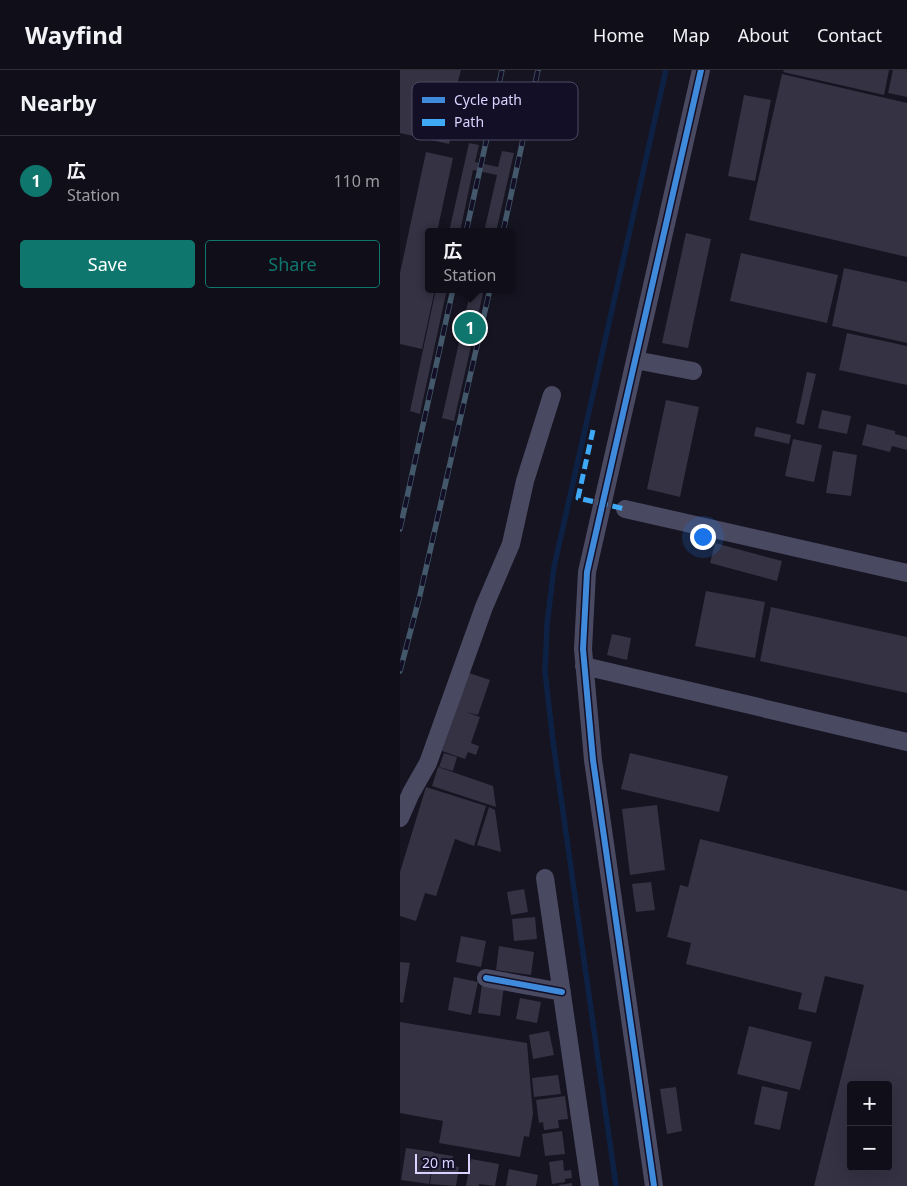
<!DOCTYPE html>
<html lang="en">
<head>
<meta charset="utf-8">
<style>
	:root { --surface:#100f19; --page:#1e1d26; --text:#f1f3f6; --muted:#9c9ca2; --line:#302f38; --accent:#0f766e }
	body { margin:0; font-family:"Noto Sans","Noto Sans JP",sans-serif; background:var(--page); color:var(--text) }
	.controls { position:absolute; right:15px; bottom:15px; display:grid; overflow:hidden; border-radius:5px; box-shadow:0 5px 20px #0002 }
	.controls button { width:45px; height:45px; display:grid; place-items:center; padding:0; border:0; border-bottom:1px solid var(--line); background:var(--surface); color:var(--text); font:25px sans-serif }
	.scale { position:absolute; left:15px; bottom:12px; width:55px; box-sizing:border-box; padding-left:5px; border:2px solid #d9d4ff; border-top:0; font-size:14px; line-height:18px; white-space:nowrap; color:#d9d4ff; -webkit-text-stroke:4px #130f26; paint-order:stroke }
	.you { position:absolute; left:302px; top:466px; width:18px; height:18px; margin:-12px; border:4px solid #fff; border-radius:50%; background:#1a73e8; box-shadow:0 0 0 8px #1a73e833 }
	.badge { display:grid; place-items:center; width:32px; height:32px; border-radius:50%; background:var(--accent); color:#fff; font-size:16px; font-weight:700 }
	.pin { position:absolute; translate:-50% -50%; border:2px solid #fff; box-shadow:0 1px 5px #0006 }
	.popup { position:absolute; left:25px; top:158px; width:90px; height:65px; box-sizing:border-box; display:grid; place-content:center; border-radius:5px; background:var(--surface); filter:drop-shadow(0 1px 4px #0005); font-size:16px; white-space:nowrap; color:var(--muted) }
	.popup b { font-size:19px; color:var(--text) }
	.popup::after { content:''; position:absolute; left:50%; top:100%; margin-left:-10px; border:10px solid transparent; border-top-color:var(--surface) }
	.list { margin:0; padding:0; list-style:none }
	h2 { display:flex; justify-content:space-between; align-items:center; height:65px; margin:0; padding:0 20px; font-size:21px }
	h2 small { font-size:16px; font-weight:400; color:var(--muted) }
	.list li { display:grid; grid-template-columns:32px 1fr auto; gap:15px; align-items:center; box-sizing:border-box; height:90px; padding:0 20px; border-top:1px solid var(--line) }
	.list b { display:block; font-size:19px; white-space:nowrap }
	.list p { margin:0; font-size:16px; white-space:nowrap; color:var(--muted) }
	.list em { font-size:16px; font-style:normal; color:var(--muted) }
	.actions { display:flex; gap:10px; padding:15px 20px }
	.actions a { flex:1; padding:11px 0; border:1px solid var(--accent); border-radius:5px; text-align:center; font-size:18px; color:var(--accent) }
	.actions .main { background:var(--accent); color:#fff }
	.map { position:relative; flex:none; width:507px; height:1116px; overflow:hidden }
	header { display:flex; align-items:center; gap:30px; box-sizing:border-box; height:70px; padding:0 25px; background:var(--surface); border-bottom:1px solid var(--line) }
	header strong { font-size:24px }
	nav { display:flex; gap:28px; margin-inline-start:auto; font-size:18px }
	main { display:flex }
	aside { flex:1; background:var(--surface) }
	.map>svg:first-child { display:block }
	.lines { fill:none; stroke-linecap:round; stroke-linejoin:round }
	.stream { stroke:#0d2144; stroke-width:5.5 }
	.building { fill:#343243; fill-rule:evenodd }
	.minor { stroke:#4a4962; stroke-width:18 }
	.rail-casing { stroke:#43596b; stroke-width:5.5 }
	.rail { stroke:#130f26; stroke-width:4; stroke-dasharray:11; stroke-linecap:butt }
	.quiet { stroke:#3fa9f5; stroke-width:5; stroke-dasharray:10 5; stroke-linecap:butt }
	.cycleway-casing { stroke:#130f26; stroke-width:9 }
	.cycleway { stroke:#408adc; stroke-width:6 }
	.key { fill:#130f26; stroke:#4e4a67; stroke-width:1 }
	.key-label { font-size:14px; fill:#d9d4ff }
</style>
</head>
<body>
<header>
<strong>Wayfind</strong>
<nav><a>Home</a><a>Map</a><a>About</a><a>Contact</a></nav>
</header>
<main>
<aside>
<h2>Nearby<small></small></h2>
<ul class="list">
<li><span class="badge">1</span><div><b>広</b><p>Station</p></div><em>110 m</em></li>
</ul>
<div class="actions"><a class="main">Save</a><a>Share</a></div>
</aside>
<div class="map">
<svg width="507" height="1116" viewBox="0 0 507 1116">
	<rect width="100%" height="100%" fill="#161421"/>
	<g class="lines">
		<!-- stream -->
		<path class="stream" d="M216 1116 153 671 145 602 147 555 154 497 266 0"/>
	</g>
	<!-- building -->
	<path class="building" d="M0 0H61L54 26 60 31 49 74 0 63Z
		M384 0H489L484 25 383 2Z
		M493 0H507V27L488 23Z
		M382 4 507 33V187L349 150Z
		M344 25 371 30 355 111 328 106Z
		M69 73 79 75 75 92 98 97 102 81 114 83 96 162H84L97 105 73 100 60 162H49Z
		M26 82 53 88 37 162H29V219H35L22 279 0 274V203Z
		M286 163 311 169 288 278 262 273Z
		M341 183 438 205 427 253 330 231Z
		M444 198 507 212V273L432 256Z
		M36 219H47L20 344 10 341Z
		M71 219H84L54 351 42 348Z
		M447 263 507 276V315L439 300Z
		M407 302 416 304 404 355 396 353Z
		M266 330 299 337 280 427 247 419Z
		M422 340 451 346 447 364 418 358Z
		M467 354 495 361V364L507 367V380L492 376 490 382 462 375Z
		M356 357 391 365 389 374 354 366Z
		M393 369 422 375 414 412 385 406Z
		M433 381 457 385 451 426 426 423Z
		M315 473 382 491 377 511 310 493Z
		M306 521 365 532 355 588 295 576Z
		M371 537 507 567V623L360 591Z
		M212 564 231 568 227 590 207 585Z
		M69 603 90 610 78 645 66 642 80 647 71 673 79 676 76 685 68 682 65 689 42 681Z
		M44 683 57 687 53 701 39 697Z
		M230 683 328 706 319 742 221 719Z
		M38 697 93 716 96 737 32 716Z
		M26 717 86 736 74 776 55 769 36 826 25 823 16 851 0 846V802Z
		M257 735 265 800 230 805 222 739Z
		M89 737 95 740 101 782 77 775Z
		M300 769 507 821V1116H414L464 915 425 906 416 943 398 939 402 923 286 894 291 873 267 867 280 815 288 817ZM451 1015H488V1097H451Z
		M251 812 255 840 236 842 232 814Z
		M124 819 128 842 111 845 107 822Z
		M135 847 137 869 114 871 112 849Z
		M61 866 86 871 81 897 56 892Z
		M99 876 134 882 131 905 96 900Z
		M0 892 10 893 3 933 0 932Z
		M54 907 78 912 71 945 48 940Z
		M82 914 104 916 100 946 78 943Z
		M120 928 141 932 137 953 116 949Z
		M0 952 127 973 133 1044 129 1067 124 1066 120 1087 39 1073 43 1051 0 1043Z
		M349 956 412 972 400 1020 337 1004Z
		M149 961 154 985 133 989 129 965Z
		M158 1005 161 1024 134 1027 132 1008Z
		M362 1016 388 1022 380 1060 354 1054Z
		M276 1017 282 1061 267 1064 260 1019Z
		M165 1026 168 1049 158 1050 159 1058 144 1060 143 1052 139 1053 136 1030Z
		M162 1061 165 1084 145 1086 142 1064Z
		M6 1078 34 1082 29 1114 1 1110Z
		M34 1083 53 1086 52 1096 59 1097 56 1116 30 1114Z
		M71 1089 99 1094 95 1116 79 1114V1116H66Z
		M163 1090 164 1101 171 1100 172 1108 165 1109V1112L152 1114 149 1092Z
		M109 1099 138 1105 136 1116H106Z
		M172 1113V1116H159V1115Z"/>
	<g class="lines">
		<!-- minor -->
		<path class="minor" d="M235 290 293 301
			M225 439 507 503
			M184 596 507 672
			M0 748 11 723 28 693 84 537 111 474 125 411 152 325
			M145 808 190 1116
			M86 908 162 922
			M254 1116 193 690 183 579 187 502 301 0"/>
		<defs>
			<path id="rail" d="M66 162 102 0
				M103 162 138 0
				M0 459 53 219
				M0 601 19 529 90 219"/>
		</defs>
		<!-- rail casing -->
		<use href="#rail" class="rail-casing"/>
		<!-- rail -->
		<use href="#rail" class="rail"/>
		<!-- quiet -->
		<path class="quiet" d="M193 360 178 428 225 439"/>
		<defs>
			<path id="cycleway" d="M86 908 162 922
				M254 1116 193 690 183 579 187 502 301 0"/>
		</defs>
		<!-- cycleway casing -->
		<use href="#cycleway" class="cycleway-casing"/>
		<!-- cycleway -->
		<use href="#cycleway" class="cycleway"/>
	</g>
	<!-- legend -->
	<rect x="12" y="12" width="166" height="58" rx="8" class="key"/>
	<rect x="22" y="27" width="23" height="6" fill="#408adc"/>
	<rect x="22" y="49" width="23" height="7" fill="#3fa9f5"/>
	<g class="key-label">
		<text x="54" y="35">Cycle path</text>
		<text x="54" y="57">Path</text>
	</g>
</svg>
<div class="controls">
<button>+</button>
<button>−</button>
</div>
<div class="scale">20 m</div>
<div class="you"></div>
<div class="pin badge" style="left:70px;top:258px">1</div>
<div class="popup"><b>広</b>Station</div>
</div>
</main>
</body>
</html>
